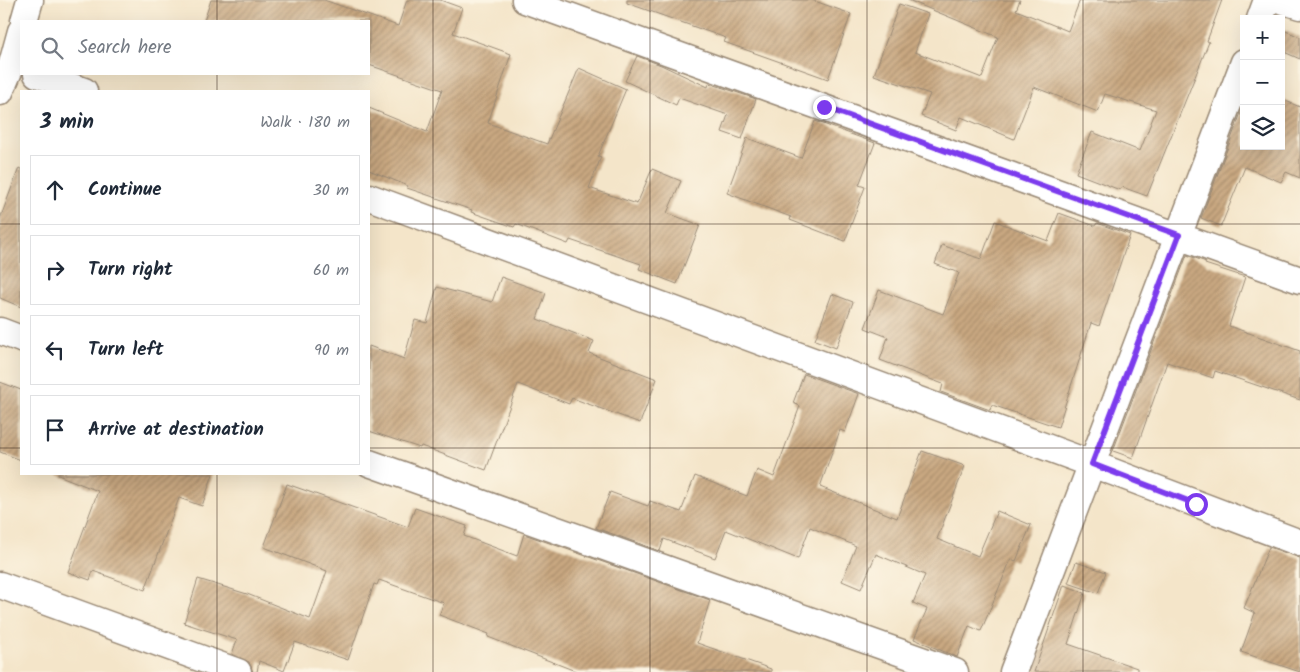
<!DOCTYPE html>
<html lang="en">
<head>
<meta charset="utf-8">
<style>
	:root { --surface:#fff; --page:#f2f2f3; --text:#1f2937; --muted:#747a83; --line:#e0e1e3 }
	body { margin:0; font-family:Kalam,sans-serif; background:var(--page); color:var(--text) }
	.controls { position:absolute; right:15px; top:15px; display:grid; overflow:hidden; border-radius:0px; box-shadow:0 5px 20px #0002 }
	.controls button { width:45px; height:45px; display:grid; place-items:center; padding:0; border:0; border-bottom:1px solid var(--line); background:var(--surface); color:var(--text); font:25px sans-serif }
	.stop { position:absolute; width:15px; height:15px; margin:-11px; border:4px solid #7c3aed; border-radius:50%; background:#fff }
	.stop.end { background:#7c3aed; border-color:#fff; box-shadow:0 1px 5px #0008 }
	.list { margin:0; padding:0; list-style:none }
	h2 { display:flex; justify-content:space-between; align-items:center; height:65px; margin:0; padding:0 20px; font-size:21px }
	h2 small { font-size:16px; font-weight:400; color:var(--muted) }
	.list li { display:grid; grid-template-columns:32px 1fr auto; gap:15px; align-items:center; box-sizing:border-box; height:70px; margin:0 10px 10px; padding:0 10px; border:1px solid var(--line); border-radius:0px }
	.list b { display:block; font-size:19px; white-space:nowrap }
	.list em { font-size:16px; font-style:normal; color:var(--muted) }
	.icon { flex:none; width:28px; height:28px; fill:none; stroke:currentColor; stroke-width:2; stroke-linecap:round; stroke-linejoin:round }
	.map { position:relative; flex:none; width:1300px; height:672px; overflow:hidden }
	.search { position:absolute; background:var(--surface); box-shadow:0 5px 20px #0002; left:20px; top:20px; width:350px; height:55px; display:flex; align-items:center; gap:12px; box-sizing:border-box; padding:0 18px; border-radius:0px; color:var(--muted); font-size:19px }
	.panel { position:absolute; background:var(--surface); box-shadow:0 5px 20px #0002; left:20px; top:90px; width:350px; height:385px; border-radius:0px }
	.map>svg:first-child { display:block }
	.building { fill:url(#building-hatch) }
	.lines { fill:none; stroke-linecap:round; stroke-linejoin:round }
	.minor-casing { stroke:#988874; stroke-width:29 }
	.minor { stroke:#fff; stroke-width:26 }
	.route { stroke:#7c3aed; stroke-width:6 }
	.grid { fill:none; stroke:#3b2a1e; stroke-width:1; stroke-opacity:0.55 }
</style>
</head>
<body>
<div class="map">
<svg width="1300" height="672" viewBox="0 0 1300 672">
	<defs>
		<pattern id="building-hatch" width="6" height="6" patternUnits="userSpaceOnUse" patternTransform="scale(1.25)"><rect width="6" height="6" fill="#c9a881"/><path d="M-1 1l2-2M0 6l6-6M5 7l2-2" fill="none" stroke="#a48969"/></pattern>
	</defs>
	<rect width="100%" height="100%" fill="#fcf5e5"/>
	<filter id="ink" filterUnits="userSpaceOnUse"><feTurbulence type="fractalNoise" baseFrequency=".02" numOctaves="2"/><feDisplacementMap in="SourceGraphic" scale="10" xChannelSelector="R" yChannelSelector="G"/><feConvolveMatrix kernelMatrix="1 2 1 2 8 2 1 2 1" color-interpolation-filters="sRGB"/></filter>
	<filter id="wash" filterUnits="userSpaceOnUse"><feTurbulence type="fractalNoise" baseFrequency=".0096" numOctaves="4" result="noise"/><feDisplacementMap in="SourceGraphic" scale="20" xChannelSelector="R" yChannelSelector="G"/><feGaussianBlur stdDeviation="1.12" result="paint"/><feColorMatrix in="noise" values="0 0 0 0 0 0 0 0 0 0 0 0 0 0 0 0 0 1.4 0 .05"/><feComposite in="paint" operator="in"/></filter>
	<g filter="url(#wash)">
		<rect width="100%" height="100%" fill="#f4e5c9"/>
		<g id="blocks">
			<!-- building -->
			<path class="building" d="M211 0H324L398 26 407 0H440L462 8 453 33 511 54 488 123 547 144 579 68 626 89 598 156 601 157 589 188 637 204 652 169 681 181 667 213 700 225 677 284 639 269 641 264 570 240 568 244 516 224 514 227 471 212 472 210 407 188 408 186 369 170V108L427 132 442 90 369 65V21H204Z
				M627 0H812L851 14 828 79 724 42 726 38 627 3Z
				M908 0H1020L1016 10 1068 31 1080 0H1222L1207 41 1209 42 1147 196 1122 187 1120 190 1076 173 1092 132 1140 151 1156 110 1105 94 1098 112 1034 87 1014 139 961 117 956 130 921 116 930 94 874 75 899 4 928 14 915 52 982 78 998 37Z
				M1281 29 1300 37V59L1284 52 1281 58Z
				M637 56 661 65 708 87 709 83 756 99 742 139 722 132 728 115 679 98 676 105 625 81Z
				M1281 99 1300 107V178L1286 172 1281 182 1245 167 1221 226 1201 218 1244 105V146H1281Z
				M815 121 875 143 859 185 865 187 845 241 790 220 791 217 727 193 747 138 801 158Z
				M19 168 21 169V307L0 298V219Z
				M1059 213 1095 226 1097 223 1130 235 1099 326 1091 323 1058 427 992 405 990 410 941 392 943 384 880 360 888 337 865 328 879 290 943 314 959 273 935 264 942 245 981 259 995 221 1048 241Z
				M1187 255 1206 262 1205 264 1245 277 1229 326 1300 351V400L1215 371 1213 378 1167 362 1133 458 1113 451Z
				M501 277 546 293 537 319 594 341 589 353 657 379 640 423 572 398 569 404 518 384 486 470 421 446 420 448 369 431V346L404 359 415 320 427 323 437 287 492 302Z
				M832 294 853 302 836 348 815 340Z
				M804 374 859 394 845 432 840 430 820 487 897 518 922 451 965 466 937 539 978 556 997 511 1031 525 1016 561 1011 559 981 631 969 626 957 657 914 639 927 609 913 603 925 575 876 554 861 589 842 581 856 546 810 527 798 559 726 530 715 558 664 539 660 551 596 528 610 492 648 506 650 501 681 512 695 476 747 496 757 470 774 477 800 406 793 403Z
				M0 382 21 390V460L0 452Z
				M58 474H213L202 506 179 498 145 590 93 571 90 580 68 572 98 491 58 475Z
				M287 484 408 527 415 508 467 526 464 536 517 556 524 534 710 600 697 643 771 669V672H578L488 637 489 634 439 615 444 603 379 580 377 585 374 584 348 660 295 642 284 671 259 661 257 672H253L249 662 232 654 237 640 184 623 198 579 247 594 310 619 327 571 264 547Z
				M1269 547 1300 558V672L1241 652 1255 613 1244 608Z
				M1076 562 1106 572 1098 593 1068 583Z
				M1064 585 1085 593 1068 644 1137 668V672H1034Z"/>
		</g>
	</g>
	<g filter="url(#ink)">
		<use href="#blocks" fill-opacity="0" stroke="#988874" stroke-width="1"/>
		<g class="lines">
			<defs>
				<path id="minor" d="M525 0 1300 280
					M1281 0 1300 6
					M1260 19 1267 0
					M24 21 30 0
					M37 74 84 91
					M0 92 12 64 21 31
					M369 197 1092 464 1300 543
					M0 331 21 339
					M369 463 955 672
					M0 585 238 672
					M1013 672 1244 62"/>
			</defs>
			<!-- minor casing -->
			<use href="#minor" class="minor-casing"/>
			<!-- minor -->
			<use href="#minor" class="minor"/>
		</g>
	</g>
	<g class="lines" filter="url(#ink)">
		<!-- route -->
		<path class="route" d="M824 107 1179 235 1092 464 1196 504"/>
	</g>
	<!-- grid -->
	<path class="grid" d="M217 0V21M433 0V672M650 0V672M867 0V672M1083 0V672M217 74V91M0 224H21M369 224H1300M0 448H21M369 448H1300M217 474V672"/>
</svg>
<div class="controls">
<button>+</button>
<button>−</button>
<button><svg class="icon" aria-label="layers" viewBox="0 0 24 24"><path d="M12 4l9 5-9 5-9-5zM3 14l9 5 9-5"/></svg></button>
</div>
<div class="stop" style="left:1196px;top:504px"></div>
<div class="stop end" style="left:824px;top:107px"></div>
<div class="search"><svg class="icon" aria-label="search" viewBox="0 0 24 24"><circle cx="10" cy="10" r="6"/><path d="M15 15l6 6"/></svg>Search here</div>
<section class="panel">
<h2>3 min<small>Walk · 180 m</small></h2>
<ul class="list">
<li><svg class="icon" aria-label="ahead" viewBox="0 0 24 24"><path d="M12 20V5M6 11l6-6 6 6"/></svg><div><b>Continue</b></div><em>30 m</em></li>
<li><svg class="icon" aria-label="right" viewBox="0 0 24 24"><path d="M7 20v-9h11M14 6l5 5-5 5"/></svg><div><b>Turn right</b></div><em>60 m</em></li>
<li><svg class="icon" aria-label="left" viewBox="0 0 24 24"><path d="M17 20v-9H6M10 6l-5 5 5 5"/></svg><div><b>Turn left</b></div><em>90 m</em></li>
<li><svg class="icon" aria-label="arrive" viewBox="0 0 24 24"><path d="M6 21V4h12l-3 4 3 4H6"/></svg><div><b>Arrive at destination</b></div></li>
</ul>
</section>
</div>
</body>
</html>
